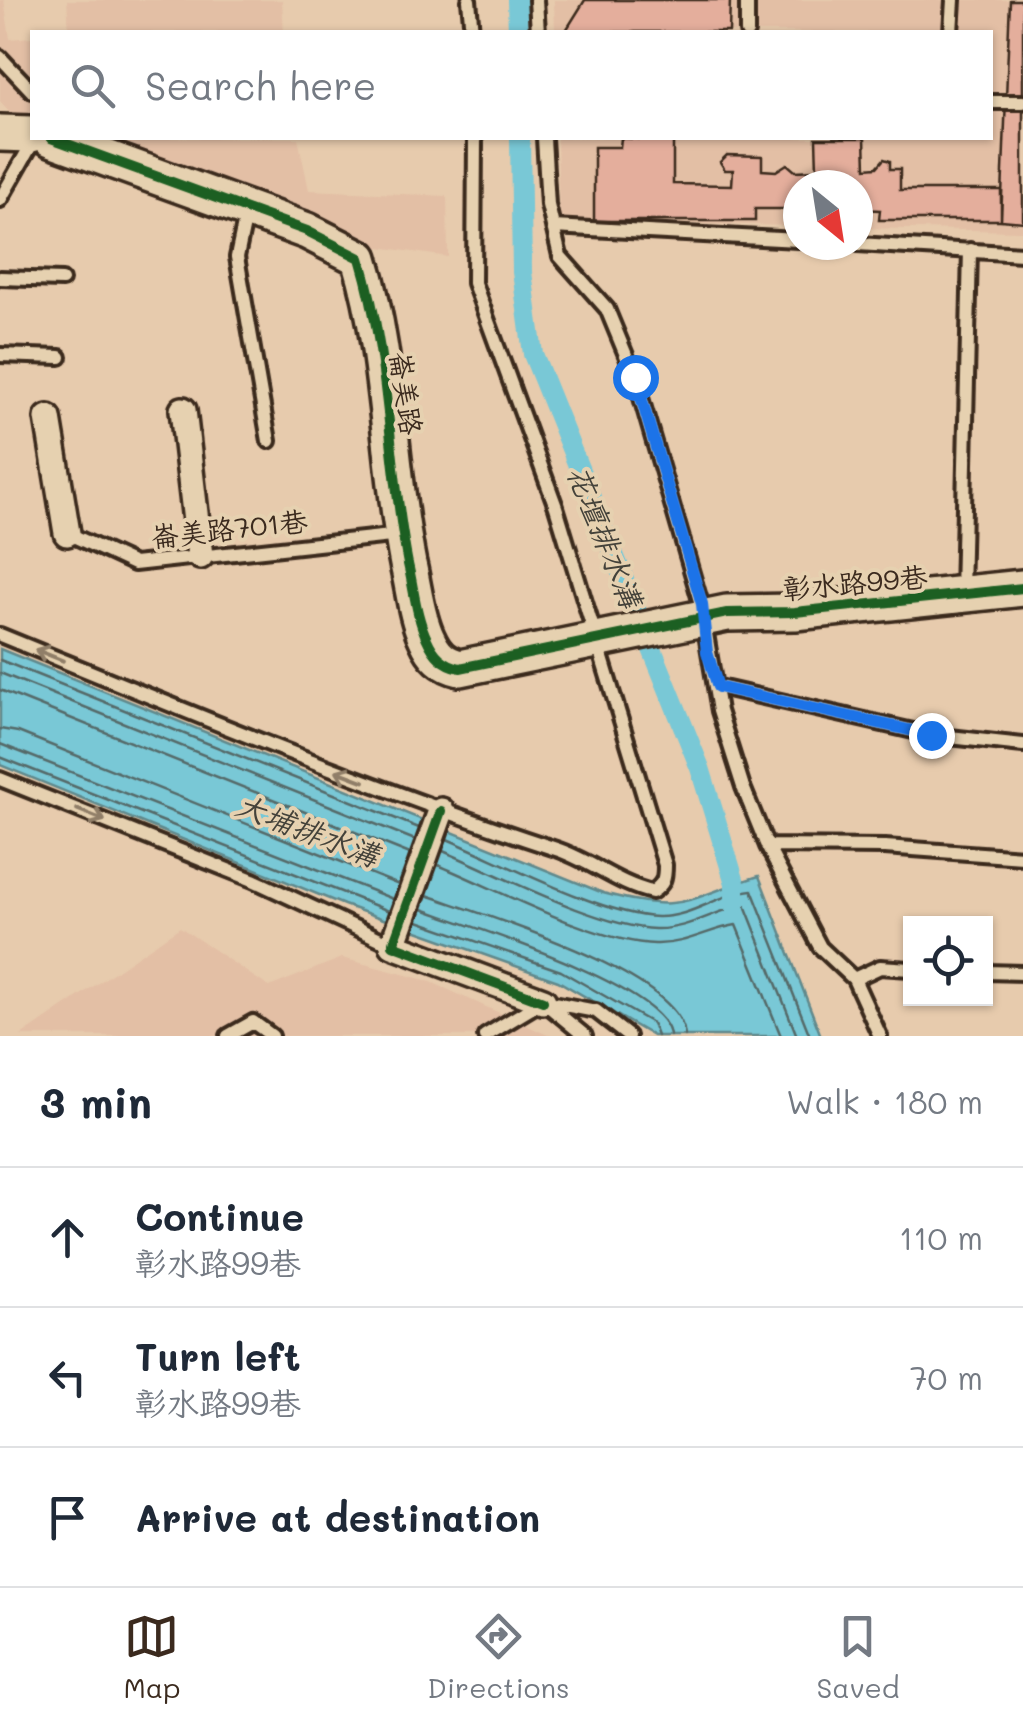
<!DOCTYPE html>
<html lang="en">
<head>
<meta charset="utf-8">
<style>
	:root { --surface:#fff; --page:#f2f2f3; --text:#1f2937; --muted:#747a83; --line:#e0e1e3; --accent:#3b2a1e }
	body { margin:0; font-family:Mali,"LXGW WenKai TC",sans-serif; background:var(--page); color:var(--text) }
	.controls { position:absolute; right:30px; bottom:30px; display:grid; overflow:hidden; border-radius:0px; box-shadow:0 2px 8px #0004 }
	.controls button { width:90px; height:90px; display:grid; place-items:center; padding:0; border:0; border-bottom:2px solid var(--line); background:var(--surface); color:var(--text); font:50px sans-serif }
	.compass { position:absolute; left:783px; top:170px; width:90px; height:90px; border-radius:50%; background:var(--surface); box-shadow:0 2px 8px #0004; rotate:150deg }
	.stop { position:absolute; width:30px; height:30px; margin:-22px; border:8px solid #1a73e8; border-radius:50%; background:#fff }
	.stop.end { background:#1a73e8; border-color:#fff; box-shadow:0 2px 10px #0008 }
	.list { margin:0; padding:0; list-style:none }
	h2 { display:flex; justify-content:space-between; align-items:center; height:130px; margin:0; padding:0 40px; font-size:42px }
	h2 small { font-size:32px; font-weight:400; color:var(--muted) }
	.list li { display:grid; grid-template-columns:65px 1fr auto; gap:30px; align-items:center; box-sizing:border-box; height:140px; padding:0 40px; border-top:2px solid var(--line) }
	.list b { display:block; font-size:38px; white-space:nowrap }
	.list p { margin:0; font-size:32px; white-space:nowrap; color:var(--muted) }
	.list em { font-size:32px; font-style:normal; color:var(--muted) }
	.icon { flex:none; width:55px; height:55px; fill:none; stroke:currentColor; stroke-width:2; stroke-linecap:round; stroke-linejoin:round }
	.map { position:relative; flex:none; width:1023px; height:1036px; overflow:hidden }
	.search { position:absolute; background:var(--surface); box-shadow:0 2px 8px #0004; left:30px; right:30px; top:30px; height:110px; display:flex; align-items:center; gap:25px; box-sizing:border-box; padding:0 35px; border-radius:0px; color:var(--muted); font-size:38px }
	.sheet { height:550px; background:var(--surface) }
	nav { display:flex; justify-content:space-around; align-items:center; box-sizing:border-box; height:140px; border-top:2px solid var(--line); background:var(--surface); font-size:28px; color:var(--muted) }
	nav a { display:grid; justify-items:center; gap:5px }
	nav .on { color:var(--accent) }
	.map>svg:first-child { display:block }
	.built { fill:#e3bfa5 }
	.water { fill:#79c8d6; stroke:#60898c; stroke-width:2.5 }
	.lines { fill:none; stroke-linecap:round; stroke-linejoin:round }
	.shore { stroke:#546968; stroke-width:2.5 }
	.canal { stroke:#79c8d6; stroke-width:20 }
	.building { fill:#e4ae9c; stroke:#3b2a1e; stroke-width:2.5 }
	.lane-casing { stroke:#3b2a1e; stroke-width:20 }
	.street-casing { stroke:#3b2a1e; stroke-width:32 }
	.secondary-casing { stroke:#3b2a1e; stroke-width:42 }
	.lane { stroke:#e6d1b0; stroke-width:12 }
	.street { stroke:#e6d1b0; stroke-width:25 }
	.secondary { stroke:#e6d1b0; stroke-width:35 }
	.cycleway-casing { stroke:#e6d1b0; stroke-width:16 }
	.cycleway { stroke:#1b5e20; stroke-width:10 }
	.oneway { stroke:#907e67 }
	.route { stroke:#1a73e8; stroke-width:12 }
	.labels { text-anchor:middle; dominant-baseline:central; stroke-width:8; stroke-linejoin:round; paint-order:stroke }
	.street-label { font-size:28px; fill:#3b2a1e; stroke:#e6d1b0 }
	.water-label { font-size:30px; font-style:italic; fill:#44423a; stroke:#e6d1b0 }
</style>
</head>
<body>
<div class="map">
<svg width="1023" height="1036" viewBox="0 0 1023 1036">
	<rect width="100%" height="100%" fill="#e7cbad"/>
	<filter id="ink" filterUnits="userSpaceOnUse"><feTurbulence type="fractalNoise" baseFrequency=".01" numOctaves="2"/><feDisplacementMap in="SourceGraphic" scale="20" xChannelSelector="R" yChannelSelector="G"/><feConvolveMatrix kernelMatrix="1 2 1 2 8 2 1 2 1" color-interpolation-filters="sRGB"/></filter>
	<g filter="url(#ink)">
		<!-- built -->
		<path class="built" d="M0 0H4L10 39 32 37V128L19 124 0 101Z
			M67 0H282L284 32H69Z
			M554 0H1023V231L858 228V185H798V226L559 221 557 138H990V32H555Z
			M63 138H298L309 190 447 196 448 257 290 234Z
			M180 927 269 987 342 958 429 981 550 1036H21Z"/>
		<!-- water -->
		<path class="water" d="M0 649 603 893C685 915 684 899 759 876L821 1036H653L558 981 344 905 0 765Z"/>
		<g class="lines">
			<!-- shore -->
			<path class="shore" d="M0 660 419 828
				M0 673 415 840
				M0 690 410 854
				M0 729 18 732 399 885
				M0 744 393 899
				M0 757 389 911
				M447 839C500 861 602 915 657 917 692 918 719 893 752 890L810 1036
				M443 851C498 874 599 927 655 929 689 930 714 910 745 905L797 1036
				M438 865C494 888 597 943 655 944 685 945 709 929 736 925L781 1036
				M427 895C480 914 683 974 685 1036
				M422 909C467 925 667 987 670 1036
				M418 921 561 971 652 1023 657 1036"/>
			<!-- canal -->
			<path class="canal" d="M517 0 518 32
				M520 138 522 272 533 354 700 768 735 883V906"/>
		</g>
		<!-- building -->
		<path class="building" d="M585 0H730L729 32H565Z
			M1010 0H1023V222L1001 220Z
			M621 138 673 141V184L732 185 733 170H725L720 162 727 155 762 156V170L776 171 787 164 795 171 817 170 816 138H865L866 168 877 167 884 159 890 161V169H900V190H1001V220H879L880 210 858 209V185H798V209H755V221H594V147H620Z"/>
		<g class="lines">
			<defs>
				<path id="lane" d="M469 0 472 32
					M536 0 538 32
					M747 32V0
					M951 32 953 0
					M0 57 32 91
					M990 102H1023
					M544 138 548 205 560 256 607 309 635 377 701 604 719 711 743 787 767 846 820 947 854 979 880 1036
					M0 200 34 140
					M247 210 237 257 269 441
					M553 227 798 240
					M858 244 1023 254
					M0 278 62 280
					M0 355 60 357
					M67 533 134 564 400 535
					M962 593 970 250
					M0 635C184 710 367 787 556 849 590 860 617 884 652 892 664 884 665 879 665 865L556 507 474 283 475 138
					M719 687 931 735 1023 745
					M0 779 253 880 393 945
					M767 846 885 847 1023 857
					M986 972 1023 973
					M854 979 880 967 910 969
					M545 1003 585 1036
					M228 1036 253 1022 272 1036
					M485 1036 543 1001 596 1011 628 1036"/>
				<path id="street" d="M183 410 200 556
					M48 418 67 533
					M441 811 393 945 543 1001"/>
				<path id="secondary" d="M0 133 32 134
					M51 138 307 231 360 258C390 357 388 463 408 564 414 589 416 616 427 639 434 655 443 664 460 668L727 613 795 612 1023 588"/>
			</defs>
			<!-- lane casing -->
			<use href="#lane" class="lane-casing"/>
			<!-- street casing -->
			<use href="#street" class="street-casing"/>
			<!-- secondary casing -->
			<use href="#secondary" class="secondary-casing"/>
			<!-- lane -->
			<use href="#lane" class="lane"/>
			<!-- street -->
			<use href="#street" class="street"/>
			<!-- secondary -->
			<use href="#secondary" class="secondary"/>
			<defs>
				<path id="cycleway" d="M51 138 307 231 360 258C390 357 388 463 408 564 414 589 416 616 427 639 434 655 443 664 460 668L727 613 795 612 1023 588
					M441 811 393 945 543 1001"/>
			</defs>
			<!-- cycleway casing -->
			<use href="#cycleway" class="cycleway-casing"/>
			<!-- cycleway -->
			<use href="#cycleway" class="cycleway"/>
		</g>
		<!-- one-way arrows -->
		<defs><path id="oneway-shaft" d="M-6 0H5M1.5-3L5.5 0L1.5 3" fill="none" stroke-width="1.6" stroke-linecap="round" stroke-linejoin="round" transform="scale(2.5)"/></defs>
		<g class="oneway">
			<use href="#oneway-shaft" transform="translate(49 655) rotate(-158)"/>
			<use href="#oneway-shaft" transform="translate(350 776) rotate(-159)"/>
			<use href="#oneway-shaft" transform="translate(91 815) rotate(22)"/>
		</g>
	</g>
	<g class="lines" filter="url(#ink)">
		<!-- route -->
		<path class="route" d="M635 377 702 604 707 652 718 687 931 735"/>
	</g>
	<g class="labels">
		<!-- street labels -->
		<g class="street-label">
			<text transform="translate(407 393) rotate(82)">崙美路</text>
			<text transform="translate(229 528) rotate(-6)">崙美路701巷</text>
			<text transform="translate(855 582) rotate(-5)">彰水路99巷</text>
		</g>
		<!-- water labels -->
		<g class="water-label">
			<text transform="translate(606 536) rotate(68)">花壇排水溝</text>
			<text transform="translate(308 829) rotate(21)">大埔排水溝</text>
		</g>
	</g>
</svg>
<div class="controls">
<button><svg class="icon" aria-label="locate" viewBox="0 0 24 24"><circle cx="12" cy="12" r="6"/><path d="M12 2v4M12 18v4M2 12h4M18 12h4"/></svg></button>
</div>
<svg class="compass" viewBox="-18 -18 36 36"><path d="M0-13l5 13h-10z" fill="#e53935"/><path d="M0 13l5-13h-10z" fill="#747a83"/></svg>
<div class="stop" style="left:635px;top:377px"></div>
<div class="stop end" style="left:931px;top:735px"></div>
<div class="search"><svg class="icon" aria-label="search" viewBox="0 0 24 24"><circle cx="10" cy="10" r="6"/><path d="M15 15l6 6"/></svg>Search here</div>
</div>
<section class="sheet">
<h2>3 min<small>Walk · 180 m</small></h2>
<ul class="list">
<li><svg class="icon" aria-label="ahead" viewBox="0 0 24 24"><path d="M12 20V5M6 11l6-6 6 6"/></svg><div><b>Continue</b><p>彰水路99巷</p></div><em>110 m</em></li>
<li><svg class="icon" aria-label="left" viewBox="0 0 24 24"><path d="M17 20v-9H6M10 6l-5 5 5 5"/></svg><div><b>Turn left</b><p>彰水路99巷</p></div><em>70 m</em></li>
<li><svg class="icon" aria-label="arrive" viewBox="0 0 24 24"><path d="M6 21V4h12l-3 4 3 4H6"/></svg><div><b>Arrive at destination</b></div></li>
</ul>
</section>
<nav>
<a class="on"><svg class="icon" aria-label="map" viewBox="0 0 24 24"><path d="M3 6l6-2 6 2 6-2v14l-6 2-6-2-6 2zM9 4v14M15 6v14"/></svg>Map</a>
<a><svg class="icon" aria-label="directions" viewBox="0 0 24 24"><path d="M12 3l9 9-9 9-9-9zM9 14v-3h6M13 9l2 2-2 2"/></svg>Directions</a>
<a><svg class="icon" aria-label="saved" viewBox="0 0 24 24"><path d="M7 4h10v16l-5-4-5 4z"/></svg>Saved</a>
</nav>
</body>
</html>
